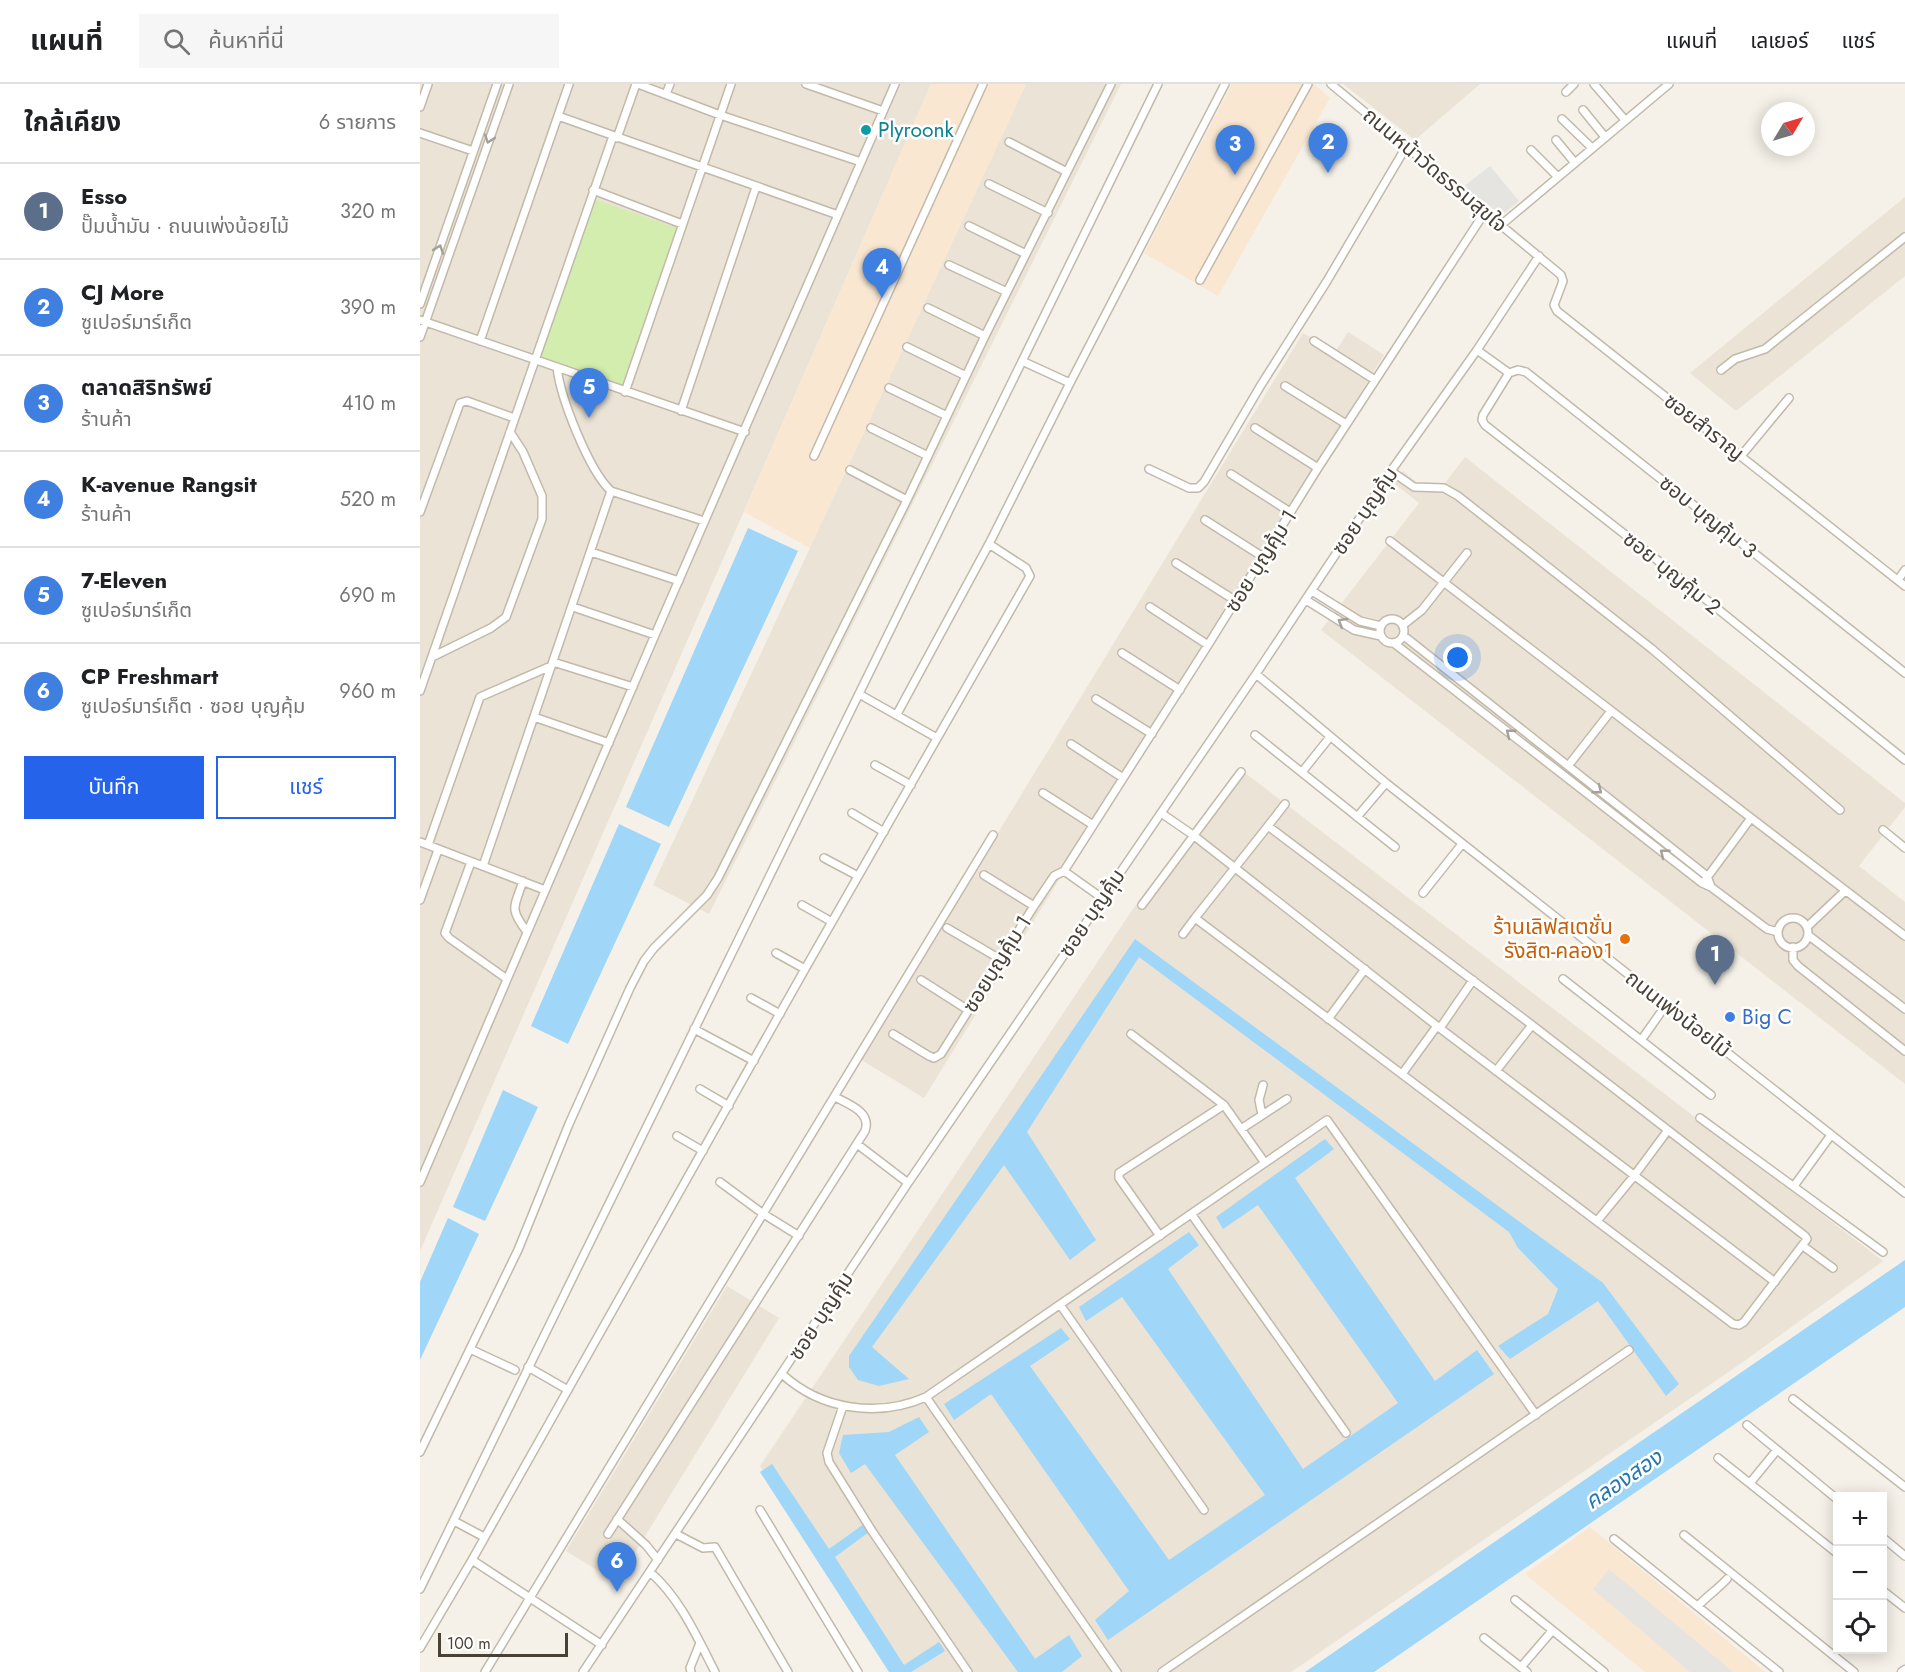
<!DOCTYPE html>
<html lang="th">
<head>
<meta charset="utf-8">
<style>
	:root { --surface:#fff; --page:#f6f6f6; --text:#202124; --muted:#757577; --line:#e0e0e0; --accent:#2563eb }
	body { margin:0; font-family:Jost,"Noto Sans Thai",sans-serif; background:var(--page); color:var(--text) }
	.controls { position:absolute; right:18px; bottom:18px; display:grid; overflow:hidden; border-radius:0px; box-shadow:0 3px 15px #0003 }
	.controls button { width:54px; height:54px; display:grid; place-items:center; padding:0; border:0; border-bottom:2px solid var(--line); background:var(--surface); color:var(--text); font:30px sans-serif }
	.compass { position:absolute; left:1341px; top:18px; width:54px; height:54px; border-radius:50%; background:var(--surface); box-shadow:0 3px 15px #0003; rotate:52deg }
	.scale { position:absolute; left:18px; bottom:15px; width:130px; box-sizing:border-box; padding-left:6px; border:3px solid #4a4136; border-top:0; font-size:16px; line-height:21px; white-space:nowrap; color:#4a4136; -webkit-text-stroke:4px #fff; paint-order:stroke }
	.you { position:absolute; left:1038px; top:574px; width:21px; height:21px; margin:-15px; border:4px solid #fff; border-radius:50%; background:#1a73e8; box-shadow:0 0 0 9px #1a73e833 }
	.badge { display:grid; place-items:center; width:39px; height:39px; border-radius:50%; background:var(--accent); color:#fff; font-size:20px; font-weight:700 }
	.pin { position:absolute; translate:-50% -50px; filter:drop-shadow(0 2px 3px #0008) }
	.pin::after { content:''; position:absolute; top:32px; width:21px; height:18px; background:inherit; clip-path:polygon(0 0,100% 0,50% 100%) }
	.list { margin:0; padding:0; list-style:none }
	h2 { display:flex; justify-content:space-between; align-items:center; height:78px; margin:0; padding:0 24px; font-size:26px }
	h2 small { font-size:20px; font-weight:400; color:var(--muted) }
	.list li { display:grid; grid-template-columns:39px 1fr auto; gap:18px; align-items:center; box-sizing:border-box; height:96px; padding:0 24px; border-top:2px solid var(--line) }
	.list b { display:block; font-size:22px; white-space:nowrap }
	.list p { margin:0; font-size:20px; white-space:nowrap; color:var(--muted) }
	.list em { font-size:20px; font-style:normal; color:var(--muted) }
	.actions { display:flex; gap:12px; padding:18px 24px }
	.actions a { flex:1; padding:14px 0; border:2px solid var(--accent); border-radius:0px; text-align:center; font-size:21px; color:var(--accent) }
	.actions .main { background:var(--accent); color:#fff }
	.icon { flex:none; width:33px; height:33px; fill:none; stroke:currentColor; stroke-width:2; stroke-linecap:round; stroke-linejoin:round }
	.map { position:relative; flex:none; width:1485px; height:1588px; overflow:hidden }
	header { display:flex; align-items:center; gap:36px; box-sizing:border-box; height:84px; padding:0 30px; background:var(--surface); border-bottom:2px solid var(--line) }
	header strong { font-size:28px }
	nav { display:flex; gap:33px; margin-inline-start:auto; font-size:21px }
	.search { width:420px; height:54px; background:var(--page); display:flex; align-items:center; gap:15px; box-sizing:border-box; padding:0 21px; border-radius:0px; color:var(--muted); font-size:22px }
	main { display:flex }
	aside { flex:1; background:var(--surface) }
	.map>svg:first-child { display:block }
	.residential { fill:#eae3d6 }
	.commercial { fill:#f9e7d2 }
	.green { fill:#d3edae }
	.parking { fill:#e6e4e0 }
	.water { fill:#a0d6f7 }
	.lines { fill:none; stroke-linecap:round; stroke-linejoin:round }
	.minor-casing { stroke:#c2b9aa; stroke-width:10 }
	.tertiary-casing { stroke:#c2b9aa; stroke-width:11 }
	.minor { stroke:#fff; stroke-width:7 }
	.tertiary { stroke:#fff; stroke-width:8 }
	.oneway { stroke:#a4a09a }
	.culture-dot { fill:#0f9aa8; stroke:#fff; stroke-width:2 }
	.food-dot { fill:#e8710a; stroke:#fff; stroke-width:2 }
	.shop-dot { fill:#3f7fe0; stroke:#fff; stroke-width:2 }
	.labels { text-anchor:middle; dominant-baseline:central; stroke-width:5; stroke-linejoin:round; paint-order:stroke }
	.culture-label { font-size:21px; fill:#0d838f; stroke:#fff; text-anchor:start }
	.street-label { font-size:21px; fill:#4a4136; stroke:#fff }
	.food-label { font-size:21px; fill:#c56008; stroke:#fff; text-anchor:end }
	.shop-label { font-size:21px; fill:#366cbe; stroke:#fff; text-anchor:start }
	.water-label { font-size:22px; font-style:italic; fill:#2378ae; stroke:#fff }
</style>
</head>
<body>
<header>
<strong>แผนที่</strong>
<div class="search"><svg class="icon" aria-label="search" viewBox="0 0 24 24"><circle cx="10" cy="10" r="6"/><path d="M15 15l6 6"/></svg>ค้นหาที่นี่</div>
<nav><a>แผนที่</a><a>เลเยอร์</a><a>แชร์</a></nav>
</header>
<main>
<aside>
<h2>ใกล้เคียง<small>6 รายการ</small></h2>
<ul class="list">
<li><span class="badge" style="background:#5c6f8a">1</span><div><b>Esso</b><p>ปั๊มน้ำมัน · ถนนเพ่งน้อยไม้</p></div><em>320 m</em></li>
<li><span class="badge" style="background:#3f7fe0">2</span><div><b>CJ More</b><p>ซูเปอร์มาร์เก็ต</p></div><em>390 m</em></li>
<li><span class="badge" style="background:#3f7fe0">3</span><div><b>ตลาดสิริทรัพย์</b><p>ร้านค้า</p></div><em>410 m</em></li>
<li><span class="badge" style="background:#3f7fe0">4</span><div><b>K-avenue Rangsit</b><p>ร้านค้า</p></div><em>520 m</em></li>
<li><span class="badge" style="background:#3f7fe0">5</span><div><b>7-Eleven</b><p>ซูเปอร์มาร์เก็ต</p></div><em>690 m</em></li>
<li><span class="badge" style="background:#3f7fe0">6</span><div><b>CP Freshmart</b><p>ซูเปอร์มาร์เก็ต · ซอย บุญคุ้ม</p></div><em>960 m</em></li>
</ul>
<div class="actions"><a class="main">บันทึก</a><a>แชร์</a></div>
</aside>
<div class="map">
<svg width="1485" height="1588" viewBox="0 0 1485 1588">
	<rect width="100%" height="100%" fill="#f5f1e8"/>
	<!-- residential -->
	<path class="residential" d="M0 0H511L0 1167Z
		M606 0H701L289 830 233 801Z
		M923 0H1060L995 56Z
		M1485 113V192L1316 327 1270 289Z
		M928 248 964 271 504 1014 440 975 883 249 915 268Z
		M1045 373 1485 719V723L1439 782 1485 818V1000L901 546 999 419 974 399 983 387 1001 402 1025 399Z
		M820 685 1463 1177 1323 1278 871 1588H476L340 1382 713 825Z
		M307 1202 359 1234 197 1498 146 1467Z"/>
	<!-- commercial -->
	<path class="commercial" d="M511 0H606L390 464 324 428Z
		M812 0H894L910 14 798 212 724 169Z
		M1170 1443 1345 1588H1225L1105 1490Z"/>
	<!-- green -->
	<path class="green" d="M168 113 260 145 204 304 116 274Z"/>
	<!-- parking -->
	<path class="parking" d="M1070 82 1099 117 1082 131 1043 103Z
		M144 296 188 312 184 324 148 312Z
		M1189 1485 1313 1588H1270L1173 1505Z"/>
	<!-- water -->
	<path class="water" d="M328 444 378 467 249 743 206 723Z
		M199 740 241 760 148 960 111 942Z
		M715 855 1183 1199 1259 1300 1246 1312 1178 1217 1090 1275 1078 1262 1128 1230 1138 1205 1098 1164 1089 1148 719 873 607 1048 676 1156 650 1176 584 1081 452 1263 489 1295 459 1302 438 1296 429 1283V1272Z
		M83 1006 118 1023 65 1137 33 1123Z
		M905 1055 914 1065 875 1094 1015 1297 1057 1266 1074 1290 688 1556 675 1536 709 1507 571 1310 534 1336 524 1320 641 1244 650 1255 610 1282 749 1476 845 1411 702 1213 666 1237 659 1223 769 1148 779 1161 748 1185 883 1385 978 1319 838 1121 803 1145 796 1133Z
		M28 1134 59 1150 0 1276V1198Z
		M1485 1176V1223L954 1588H885Z
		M499 1333 509 1348 475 1371 615 1575 649 1551 662 1572 642 1588H598L445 1380 431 1389 419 1369 423 1351 469 1348Z
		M352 1380 409 1465 444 1440 449 1448 415 1473 484 1581 519 1558 525 1567 491 1588H469L340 1388Z"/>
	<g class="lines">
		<defs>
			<path id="minor" d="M218 0 300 31 441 78
				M386 0 463 27
				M911 0 1141 191 1143 197 1134 221 1137 227 1485 502
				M1174 0 1205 36
				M1146 8 1154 0
				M246 10 250 0
				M0 23 8 0
				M1163 26 1185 53
				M138 32 418 131
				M1142 35 1172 64
				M0 49 53 67
				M197 54 216 0
				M1136 56 1155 79
				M589 58 647 88
				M1111 66 1138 93
				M569 100 628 129
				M173 106 262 140
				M1081 141 1249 0
				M549 142 606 170
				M529 181 587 208
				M780 196 888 0
				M0 220 77 0
				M508 224 565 252
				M0 236 325 348
				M0 253 89 0
				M60 257 149 0
				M894 257 955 296
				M487 263 546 292
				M1057 266 1089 289
				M137 283C140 313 169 387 191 407L284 437
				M1301 286 1315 275 1345 265 1485 153
				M1089 289 1063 331 1062 336 1065 341 1226 467 1485 676
				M1089 289 1098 286 1106 288 1485 589
				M650 299 805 0
				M865 302 926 340
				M469 304 527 332
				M205 308 311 0
				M261 327 336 103
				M451 344 508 372
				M835 344 898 384
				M394 372 563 0
				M1321 372 1369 314
				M729 385 769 404H778L784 398 841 301 907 197 986 63
				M430 386 487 416
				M971 387 994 403 1024 404 1038 412 1232 565 1420 726
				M811 390 870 428
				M0 428 40 319 47 317 94 334
				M785 436 843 473
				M970 457 1485 852
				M171 468 259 497
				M756 479 816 517
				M1478 496 1485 486
				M892 507 940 537 961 542
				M886 516 934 546 961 552
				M153 523 235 551
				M730 523 788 561
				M960 547a12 12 0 1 1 24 0a12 12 0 1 1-24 0Z
				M983 541 1002 526 1047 469
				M984 552 1287 792 1291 803
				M975 560 1282 799 1291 803 1347 845 1358 848
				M702 569 760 606
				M12 573 71 544 86 533 122 435V412L103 368 90 348
				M133 578 213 603
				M836 590 966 699 1485 1109
				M0 607 193 52
				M439 610 517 654
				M676 615 732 650
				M477 630 569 460
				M114 633 189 659
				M835 651 975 763
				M651 660 703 694
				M455 681 491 701
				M1148 682 1191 627
				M882 688 910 653
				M623 709 673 741
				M432 729 464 748
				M741 729 773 751 1017 942 1355 1198
				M937 733 966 699
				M848 742 1112 941 1385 1152 1387 1155 1384 1159 1324 1238 1319 1241 1313 1240 775 834Z
				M848 742 865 720
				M1463 746 1485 764
				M0 758 125 806
				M8 761 60 613 131 582
				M404 774 438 792
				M51 778 25 849 29 854 87 895
				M63 782 191 407
				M564 791 614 822
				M1286 795 1331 734
				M103 797C94 824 89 824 107 848
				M1003 809 1042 760
				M682 814 644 787 788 561 898 384 1065 128
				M0 816 18 766
				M382 821 412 838
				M722 821 821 688
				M1358 849a15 15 0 1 1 30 0a15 15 0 1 1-30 0Z
				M1387 843 1425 807
				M527 844 580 875
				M763 850 775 834
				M1388 851 1485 925
				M1373 863V876L1378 882 1485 967
				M356 869 385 885
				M1143 895 1291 1011
				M501 896 548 926
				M331 914 360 930
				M908 935 945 885
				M1020 944 1053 896
				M274 945 334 977
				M473 950 509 972 514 974 521 970 614 822 634 792 644 787
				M711 950 804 1021
				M1222 955 1246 921
				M1076 987 1112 941
				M982 990 1017 942
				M280 1005 309 1022
				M842 1031 839 1016 843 1001
				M1280 1034 1463 1168
				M821 1045 867 1015
				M257 1052 283 1067
				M437 1060 488 1099
				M0 1098 235 551 475 0
				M300 1098 342 1129 379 1152
				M1374 1102 1411 1051
				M772 1131 926 1349
				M1177 1137 1214 1092 1248 1046
				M740 1152 699 1094V1089L804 1021 845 1079
				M1383 1162 1413 1184
				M641 1222 784 1426
				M50 1265 95 1286
				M108 1283 148 1306
				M362 1290C401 1326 458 1334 506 1313L907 1036 1116 1331
				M506 1313 697 1588
				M1373 1315 1485 1403
				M423 1322 407 1369 409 1378 452 1447 548 1588
				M1327 1341 1418 1416
				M0 1368 98 1166 149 1040 210 904 224 877 234 864 287 811 298 794 487 416 565 252 691 0
				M1298 1374 1418 1470
				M1330 1399 1357 1366
				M340 1426 438 1588
				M197 1435 226 1461 238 1476
				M34 1437 64 1453
				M188 1450 445 1047C452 1028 428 1020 415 1013
				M256 1450 283 1464 295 1463 368 1588
				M1264 1451 1434 1588
				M1462 1453 1485 1472
				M1194 1455 1359 1588
				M52 1476 182 1561
				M230 1488C260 1514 277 1553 295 1588
				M0 1505 738 0
				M1462 1506 1485 1524
				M1095 1516 1184 1588
				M1278 1522C1288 1511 1297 1506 1307 1495
				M1064 1554 1107 1588
				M0 1564 52 1476 385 885 610 492 606 484 569 460 650 299 602 277
				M1101 1583 1132 1547
				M65 1588 573 751
				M163 1588 488 1099 836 590 971 387 1057 266 1119 172
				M271 1588 270 1584 280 1559
				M742 1588 1209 1266"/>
			<path id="tertiary" d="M1482 1588 1485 1586"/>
		</defs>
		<!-- minor casing -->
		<use href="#minor" class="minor-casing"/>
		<!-- tertiary casing -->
		<use href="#tertiary" class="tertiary-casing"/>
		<!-- minor -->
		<use href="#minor" class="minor"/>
		<!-- tertiary -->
		<use href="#tertiary" class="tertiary"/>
	</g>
	<!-- one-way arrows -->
	<defs><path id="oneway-chevron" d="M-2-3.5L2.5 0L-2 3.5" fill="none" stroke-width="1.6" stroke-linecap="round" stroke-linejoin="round" transform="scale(1.5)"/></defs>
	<g class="oneway">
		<use href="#oneway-chevron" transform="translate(69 55) rotate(109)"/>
		<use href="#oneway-chevron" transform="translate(19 165) rotate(-71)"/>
		<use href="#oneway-chevron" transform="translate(922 538) rotate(-149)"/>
		<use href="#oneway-chevron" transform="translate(1090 649) rotate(-142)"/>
		<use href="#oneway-chevron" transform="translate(1178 706) rotate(38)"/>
		<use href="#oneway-chevron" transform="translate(1244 769) rotate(-142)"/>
	</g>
	<!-- markers -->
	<circle class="culture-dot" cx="446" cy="46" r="6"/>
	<circle class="food-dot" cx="1205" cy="855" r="6"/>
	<circle class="shop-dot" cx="1310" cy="933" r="6"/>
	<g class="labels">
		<!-- culture labels -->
		<g class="culture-label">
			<text x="458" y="46">Plyroonk</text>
		</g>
		<!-- street labels -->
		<g class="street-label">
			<text transform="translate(1015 86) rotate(40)">ถนนหน้าวัดธรรมสุขใจ</text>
			<text transform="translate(1284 343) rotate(38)">ซอยสำราญ</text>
			<text transform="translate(945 427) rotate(-56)">ซอย บุญคุ้ม</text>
			<text transform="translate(1288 433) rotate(39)">ซอบ บุญคุ้ม 3</text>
			<text transform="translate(841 477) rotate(-58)">ซอย บุญคุ้ม 1</text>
			<text transform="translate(1252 489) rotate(39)">ซอย บุญคุ้ม 2</text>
			<text transform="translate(672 829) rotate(-56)">ซอย บุญคุ้ม</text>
			<text transform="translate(577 880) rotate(-58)">ซอยบุญคุ้ม 1</text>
			<text transform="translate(1258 930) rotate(38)">ถนนเพ่งน้อยไม้</text>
			<text transform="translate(401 1232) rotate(-57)">ซอย บุญคุ้ม</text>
		</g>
		<!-- food labels -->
		<g class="food-label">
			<text x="1193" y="843">ร้านเลิฟสเตชั่น<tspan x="1193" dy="24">รังสิต-คลอง1</tspan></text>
		</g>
		<!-- shop labels -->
		<g class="shop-label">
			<text x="1322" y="933">Big C</text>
		</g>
		<!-- water labels -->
		<g class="water-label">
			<text transform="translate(1203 1395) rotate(-34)">คลองสอง</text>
		</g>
	</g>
</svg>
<div class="controls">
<button>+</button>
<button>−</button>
<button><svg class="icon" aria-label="locate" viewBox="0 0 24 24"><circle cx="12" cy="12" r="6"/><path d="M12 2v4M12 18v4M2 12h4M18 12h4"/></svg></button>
</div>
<svg class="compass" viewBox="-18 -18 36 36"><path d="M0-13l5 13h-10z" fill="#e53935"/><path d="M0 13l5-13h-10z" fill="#757577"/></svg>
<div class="scale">100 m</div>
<div class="you"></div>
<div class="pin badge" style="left:1295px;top:901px;background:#5c6f8a">1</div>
<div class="pin badge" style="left:908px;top:89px;background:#3f7fe0">2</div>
<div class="pin badge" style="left:815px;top:91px;background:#3f7fe0">3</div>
<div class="pin badge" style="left:462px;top:214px;background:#3f7fe0">4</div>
<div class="pin badge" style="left:169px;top:334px;background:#3f7fe0">5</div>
<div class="pin badge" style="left:197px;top:1508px;background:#3f7fe0">6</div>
</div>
</main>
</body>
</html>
